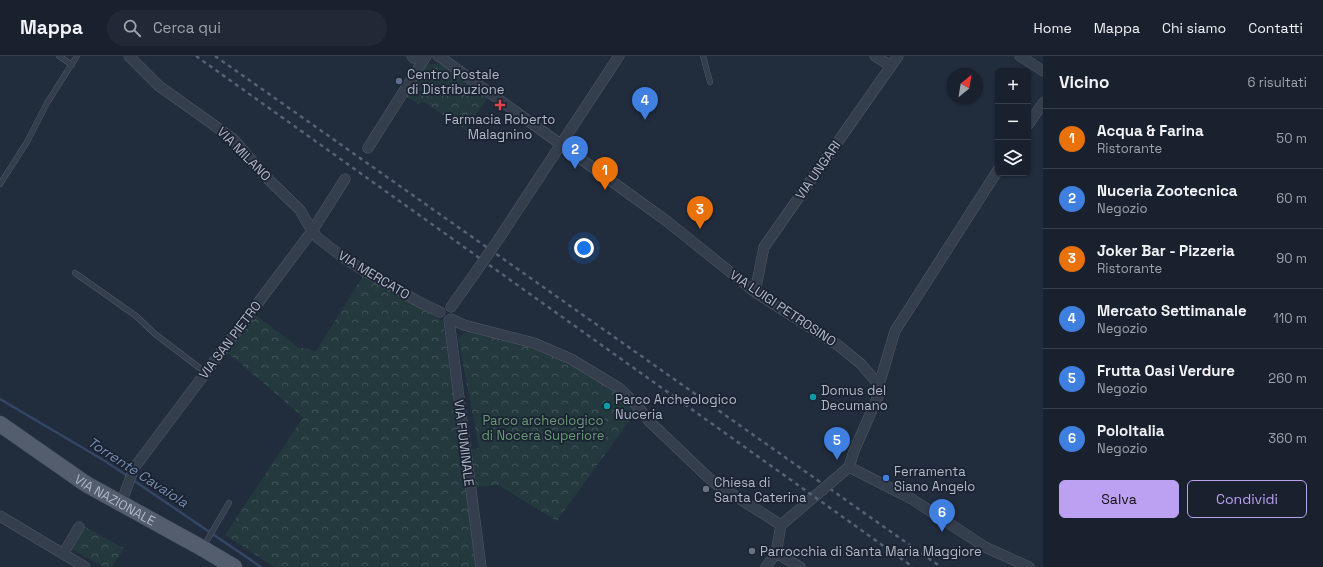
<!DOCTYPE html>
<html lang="it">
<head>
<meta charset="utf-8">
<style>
	:root { --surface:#19212e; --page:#222936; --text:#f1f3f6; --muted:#9fa3aa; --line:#373e4a; --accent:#bca0f2 }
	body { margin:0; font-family:"Space Grotesk",sans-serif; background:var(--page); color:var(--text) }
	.controls { position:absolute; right:12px; top:12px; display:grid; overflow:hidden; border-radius:6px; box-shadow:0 1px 3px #0004 }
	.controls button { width:36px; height:36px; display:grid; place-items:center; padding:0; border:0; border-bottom:1px solid var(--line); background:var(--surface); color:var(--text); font:20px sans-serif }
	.compass { position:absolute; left:947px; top:12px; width:36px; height:36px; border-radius:50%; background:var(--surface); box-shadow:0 1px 3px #0004; rotate:30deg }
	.you { position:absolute; left:584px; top:192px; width:14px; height:14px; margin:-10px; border:3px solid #fff; border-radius:50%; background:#1a73e8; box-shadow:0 0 0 6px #1a73e833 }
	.badge { display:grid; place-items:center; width:26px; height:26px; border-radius:50%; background:var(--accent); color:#fff; font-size:13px; font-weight:700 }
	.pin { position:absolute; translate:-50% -33px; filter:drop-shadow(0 1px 2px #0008) }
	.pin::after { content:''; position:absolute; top:21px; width:14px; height:12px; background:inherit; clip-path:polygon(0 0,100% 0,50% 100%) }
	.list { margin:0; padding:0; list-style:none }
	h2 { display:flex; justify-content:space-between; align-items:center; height:52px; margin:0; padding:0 16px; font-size:17px }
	h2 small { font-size:13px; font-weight:400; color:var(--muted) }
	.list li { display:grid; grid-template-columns:26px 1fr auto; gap:12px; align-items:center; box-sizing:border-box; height:60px; padding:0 16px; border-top:1px solid var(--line) }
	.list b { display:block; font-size:15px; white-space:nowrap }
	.list p { margin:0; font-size:13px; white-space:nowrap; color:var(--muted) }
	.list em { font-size:13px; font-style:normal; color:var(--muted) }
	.actions { display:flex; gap:8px; padding:12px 16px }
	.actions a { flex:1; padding:9px 0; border:1px solid var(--accent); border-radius:6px; text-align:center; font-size:14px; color:var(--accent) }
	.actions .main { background:var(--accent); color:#111 }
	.icon { flex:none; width:22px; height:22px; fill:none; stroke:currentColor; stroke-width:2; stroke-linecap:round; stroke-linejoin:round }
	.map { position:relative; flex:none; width:1043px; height:511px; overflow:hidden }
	header { display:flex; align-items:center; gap:24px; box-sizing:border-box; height:56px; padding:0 20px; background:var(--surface); border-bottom:1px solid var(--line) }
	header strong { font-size:19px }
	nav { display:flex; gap:22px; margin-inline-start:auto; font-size:14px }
	.search { width:280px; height:36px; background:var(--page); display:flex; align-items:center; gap:10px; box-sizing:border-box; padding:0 14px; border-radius:22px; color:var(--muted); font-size:15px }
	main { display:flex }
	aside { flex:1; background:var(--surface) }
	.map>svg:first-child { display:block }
	.forest { fill:url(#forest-crowns) }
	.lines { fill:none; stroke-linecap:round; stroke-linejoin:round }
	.stream { stroke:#344665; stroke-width:2.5 }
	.lane-casing { stroke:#515968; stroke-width:6 }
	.street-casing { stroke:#515968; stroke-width:11 }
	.primary-casing { stroke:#3f4756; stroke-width:17 }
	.lane { stroke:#353e4d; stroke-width:5 }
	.street { stroke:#353e4d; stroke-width:10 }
	.primary { stroke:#535d6d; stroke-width:16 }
	.rail { stroke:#576174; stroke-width:2.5; stroke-dasharray:4 4; stroke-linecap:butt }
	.street-bridge-casing { stroke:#515968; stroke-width:11; stroke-linecap:butt }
	.street-bridge { stroke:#353e4d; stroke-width:10 }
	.service-dot { fill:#5c6f8a; stroke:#1b2332; stroke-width:1.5 }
	.health-dot { fill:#e0444e; stroke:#1b2332; stroke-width:1.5 }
	.culture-dot { fill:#0f9aa8; stroke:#1b2332; stroke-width:1.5 }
	.shop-dot { fill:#3f7fe0; stroke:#1b2332; stroke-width:1.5 }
	.worship-dot { fill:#6b7280; stroke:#1b2332; stroke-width:1.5 }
	.labels { text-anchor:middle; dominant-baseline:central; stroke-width:3.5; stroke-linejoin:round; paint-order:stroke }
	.poi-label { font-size:13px; fill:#b1b9c8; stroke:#1b2332; text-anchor:start }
	.street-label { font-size:13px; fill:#b1b9c8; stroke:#1b2332 }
	.park-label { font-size:13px; fill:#679b75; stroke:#1b2332 }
	.water-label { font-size:14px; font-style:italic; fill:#778db2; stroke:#1b2332 }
</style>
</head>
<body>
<header>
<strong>Mappa</strong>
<div class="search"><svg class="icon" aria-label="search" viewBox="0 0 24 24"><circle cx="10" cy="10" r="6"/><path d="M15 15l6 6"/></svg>Cerca qui</div>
<nav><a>Home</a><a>Mappa</a><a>Chi siamo</a><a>Contatti</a></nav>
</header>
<main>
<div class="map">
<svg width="1043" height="511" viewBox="0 0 1043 511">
	<defs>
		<pattern id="forest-crowns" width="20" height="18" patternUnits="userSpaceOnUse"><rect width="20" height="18" fill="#23393e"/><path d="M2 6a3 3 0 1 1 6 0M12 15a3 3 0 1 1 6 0" fill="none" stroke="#415458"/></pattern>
	</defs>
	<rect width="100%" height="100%" fill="#212c3d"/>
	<!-- forest -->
	<path class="forest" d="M427 8H444L490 39 465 74 424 46 418 48 405 40Z
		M363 220 443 265 477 511H274L225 479 303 361 223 293 253 257 298 291 316 295Z
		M467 275 516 286 554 301 594 321 618 338 637 354 557 465 498 429 474 431 469 394 479 392 458 282Z
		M83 470 124 492 112 511H104L69 492Z"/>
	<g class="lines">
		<!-- stream -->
		<path class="stream" d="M0 343 105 405 129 421
			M133 424 261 511"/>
		<defs>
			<path id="lane" d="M59 0 72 9
				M703 0 710 26
				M0 128 27 86 47 47 77 0
				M75 217 136 260 155 278 205 316
				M203 491 229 447"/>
			<path id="street" d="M129 0 159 30 211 67 233 83 269 124 300 154 312 175 318 182 344 202 368 217 421 247 440 256
				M412 0 414 2 425 0
				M438 0 443 3 668 166 755 236 839 290 861 308 879 329V338L854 395 849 411
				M875 0 891 10
				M1020 0 1043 15
				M1028 69 1043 47
				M368 92 426 0
				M500 181 619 0
				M755 236 764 191 898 0
				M451 251 478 213
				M451 263 464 269 534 287 571 303 619 332 635 347 650 366 713 426 781 469
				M449 264 481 511
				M879 329 895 275 998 114
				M849 411 912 443 985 491 1029 511
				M835 423 849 411
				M121 448 134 412 312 175 345 123
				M0 460 85 511
				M776 497 800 511
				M63 498 79 471
				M766 511 776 497 781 469 821 435"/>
			<g id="primary">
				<path id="s1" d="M0 368 86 428 202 492 234 511"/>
			</g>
		</defs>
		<!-- lane casing -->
		<use href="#lane" class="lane-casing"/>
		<!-- street casing -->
		<use href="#street" class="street-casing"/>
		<!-- primary casing -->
		<use href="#primary" class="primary-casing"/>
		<!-- lane -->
		<use href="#lane" class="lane"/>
		<!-- street -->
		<use href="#street" class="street"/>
		<!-- primary -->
		<use href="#primary" class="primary"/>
		<!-- rail -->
		<path class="rail" d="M196 0 913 511
			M215 0 941 511"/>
		<defs>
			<path id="street-bridge" d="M478 213 500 181
				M821 435 835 423"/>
		</defs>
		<!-- street-bridge casing -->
		<use href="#street-bridge" class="street-bridge-casing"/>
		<!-- street-bridge -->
		<use href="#street-bridge" class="street-bridge"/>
	</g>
	<!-- markers -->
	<circle class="service-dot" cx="399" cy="25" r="4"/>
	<path class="health-dot" d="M498 43h4v4h4v4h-4v4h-4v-4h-4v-4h4z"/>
	<g class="culture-dot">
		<circle cx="813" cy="341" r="4"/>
		<circle cx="607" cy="350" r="4"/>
	</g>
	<circle class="shop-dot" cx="886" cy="422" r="4"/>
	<g class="worship-dot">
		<circle cx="706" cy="433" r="4"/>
		<circle cx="752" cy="495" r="4"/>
	</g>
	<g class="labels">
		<!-- poi labels -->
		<g class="poi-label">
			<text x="407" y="18">Centro Postale<tspan x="407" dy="15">di Distribuzione</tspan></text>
			<text x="500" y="63" text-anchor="middle">Farmacia Roberto<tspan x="500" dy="15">Malagnino</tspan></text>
			<text x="821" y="334">Domus del<tspan x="821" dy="15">Decumano</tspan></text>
			<text x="615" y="343">Parco Archeologico<tspan x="615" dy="15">Nuceria</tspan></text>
			<text x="894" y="415">Ferramenta<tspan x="894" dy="15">Siano Angelo</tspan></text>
			<text x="714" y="426">Chiesa di<tspan x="714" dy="15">Santa Caterina</tspan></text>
			<text x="760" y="495">Parrocchia di Santa Maria Maggiore</text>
		</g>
		<!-- street labels -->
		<g class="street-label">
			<text transform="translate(244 98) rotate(45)">VIA MILANO</text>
			<text transform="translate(818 114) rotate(-55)">VIA UNGARI</text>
			<text transform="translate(374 219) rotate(31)">VIA MERCATO</text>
			<text transform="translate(783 252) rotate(34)">VIA LUIGI PETROSINO</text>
			<text transform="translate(230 284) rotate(-53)">VIA SAN PIETRO</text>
			<text transform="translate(464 387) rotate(83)">VIA FIUMINALE</text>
			<text stroke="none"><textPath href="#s1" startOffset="138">VIA NAZIONALE</textPath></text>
		</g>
		<!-- park labels -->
		<g class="park-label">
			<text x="543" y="364">Parco archeologico<tspan x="543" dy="15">di Nocera Superiore</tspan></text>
		</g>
		<!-- water labels -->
		<g class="water-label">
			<text transform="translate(138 416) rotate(33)">Torrente Cavaiola</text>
		</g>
	</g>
</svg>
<div class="controls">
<button>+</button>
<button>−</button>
<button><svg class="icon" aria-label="layers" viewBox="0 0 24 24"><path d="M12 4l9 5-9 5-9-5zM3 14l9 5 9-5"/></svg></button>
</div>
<svg class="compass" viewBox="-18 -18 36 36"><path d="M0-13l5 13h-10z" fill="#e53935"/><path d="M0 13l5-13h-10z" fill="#9fa3aa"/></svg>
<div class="you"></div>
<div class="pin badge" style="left:605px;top:134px;background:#e8710a">1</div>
<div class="pin badge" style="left:575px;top:113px;background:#3f7fe0">2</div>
<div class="pin badge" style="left:700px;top:173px;background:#e8710a">3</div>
<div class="pin badge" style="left:645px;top:64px;background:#3f7fe0">4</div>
<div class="pin badge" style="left:837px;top:404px;background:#3f7fe0">5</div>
<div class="pin badge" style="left:942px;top:476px;background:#3f7fe0">6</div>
</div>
<aside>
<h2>Vicino<small>6 risultati</small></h2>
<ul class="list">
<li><span class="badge" style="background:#e8710a">1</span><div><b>Acqua &amp; Farina</b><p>Ristorante</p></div><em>50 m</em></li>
<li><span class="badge" style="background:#3f7fe0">2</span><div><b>Nuceria Zootecnica</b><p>Negozio</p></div><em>60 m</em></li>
<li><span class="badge" style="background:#e8710a">3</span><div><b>Joker Bar - Pizzeria</b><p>Ristorante</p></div><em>90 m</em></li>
<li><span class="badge" style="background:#3f7fe0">4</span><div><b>Mercato Settimanale</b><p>Negozio</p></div><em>110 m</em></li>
<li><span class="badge" style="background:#3f7fe0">5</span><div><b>Frutta Oasi Verdure</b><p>Negozio</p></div><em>260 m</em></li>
<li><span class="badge" style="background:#3f7fe0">6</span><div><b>PoloItalia</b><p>Negozio</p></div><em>360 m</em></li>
</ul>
<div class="actions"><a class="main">Salva</a><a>Condividi</a></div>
</aside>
</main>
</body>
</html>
